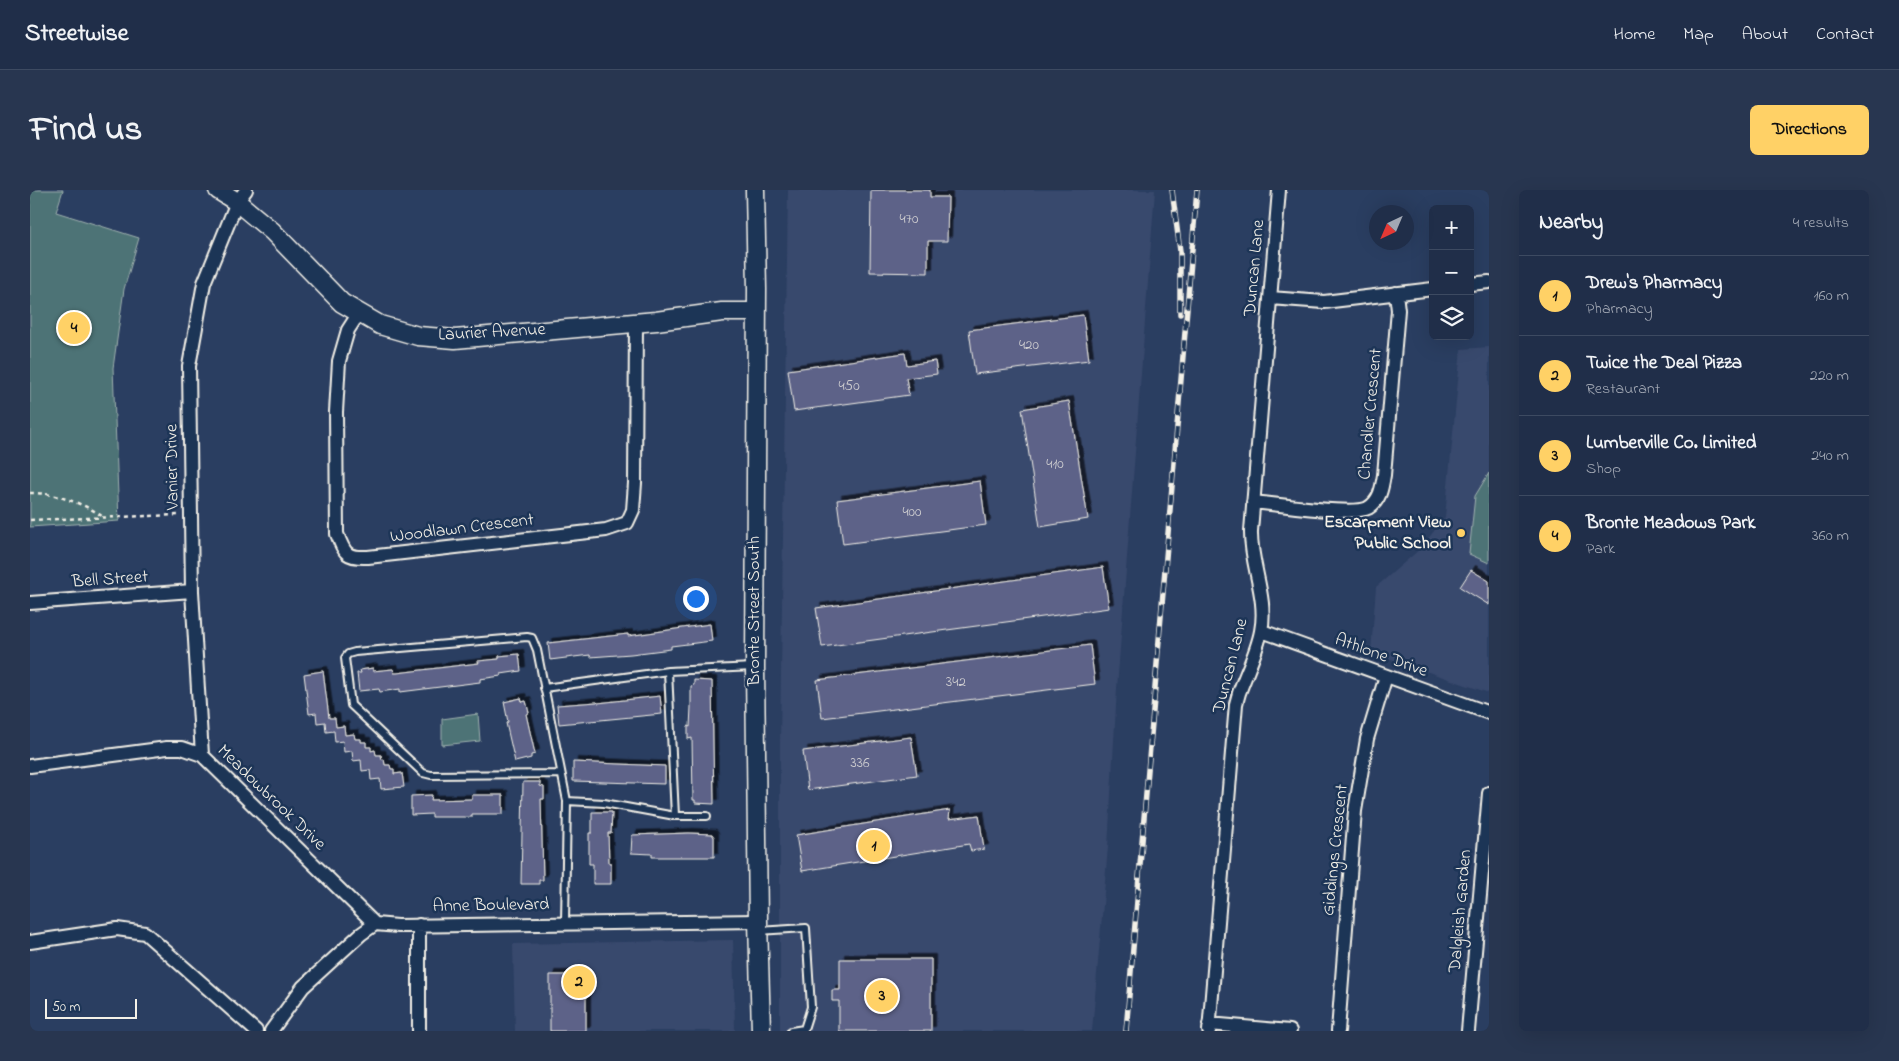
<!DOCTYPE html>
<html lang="en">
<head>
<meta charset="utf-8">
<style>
	:root { --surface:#202e49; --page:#283650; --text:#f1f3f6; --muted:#a2a8b4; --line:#3d4a61; --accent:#ffd166 }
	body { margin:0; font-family:"Indie Flower",sans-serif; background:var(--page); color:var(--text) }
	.controls { position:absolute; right:15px; top:15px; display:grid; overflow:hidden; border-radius:8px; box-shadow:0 5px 20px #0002 }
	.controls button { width:45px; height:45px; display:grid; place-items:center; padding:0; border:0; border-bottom:1px solid var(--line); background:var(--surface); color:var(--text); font:25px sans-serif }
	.compass { position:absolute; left:1339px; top:15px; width:45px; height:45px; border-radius:50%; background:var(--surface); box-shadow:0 5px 20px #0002; rotate:224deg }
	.scale { position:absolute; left:15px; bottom:12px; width:92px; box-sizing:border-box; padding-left:5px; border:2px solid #f4f1e8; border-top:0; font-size:14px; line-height:18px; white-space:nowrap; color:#f4f1e8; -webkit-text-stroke:4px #1d3557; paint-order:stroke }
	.you { position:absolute; left:665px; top:408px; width:18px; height:18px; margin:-12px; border:4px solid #fff; border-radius:50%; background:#1a73e8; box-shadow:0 0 0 8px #1a73e833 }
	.badge { display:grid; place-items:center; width:32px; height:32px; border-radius:50%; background:var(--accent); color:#111; font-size:16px; font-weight:700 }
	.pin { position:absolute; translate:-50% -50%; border:2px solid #fff; box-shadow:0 1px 5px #0006 }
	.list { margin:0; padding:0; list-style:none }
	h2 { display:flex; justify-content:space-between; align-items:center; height:65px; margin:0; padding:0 20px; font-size:21px }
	h2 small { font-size:16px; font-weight:400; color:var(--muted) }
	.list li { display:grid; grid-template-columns:32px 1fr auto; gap:15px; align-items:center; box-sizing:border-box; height:80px; padding:0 20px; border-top:1px solid var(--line) }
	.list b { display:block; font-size:19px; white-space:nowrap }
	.list p { margin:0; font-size:16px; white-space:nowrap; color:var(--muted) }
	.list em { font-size:16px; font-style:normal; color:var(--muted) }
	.icon { flex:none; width:28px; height:28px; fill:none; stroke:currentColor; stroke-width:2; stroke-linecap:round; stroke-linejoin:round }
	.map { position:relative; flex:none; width:1459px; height:841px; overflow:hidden; border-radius:8px }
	header { display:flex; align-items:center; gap:30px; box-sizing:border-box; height:70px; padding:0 25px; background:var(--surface); border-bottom:1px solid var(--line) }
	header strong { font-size:24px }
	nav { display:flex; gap:28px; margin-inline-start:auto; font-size:18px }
	.intro { display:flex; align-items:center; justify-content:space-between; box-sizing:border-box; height:120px; padding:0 30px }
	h1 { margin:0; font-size:35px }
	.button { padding:12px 22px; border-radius:8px; background:var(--accent); color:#111; font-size:18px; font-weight:700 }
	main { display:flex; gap:30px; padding:0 30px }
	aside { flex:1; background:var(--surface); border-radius:8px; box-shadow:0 5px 20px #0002 }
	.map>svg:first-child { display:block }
	.built { fill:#39496d }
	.green { fill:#4d7376; stroke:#a0b2af }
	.building { fill:#5d6288; stroke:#f4f1e8; filter:url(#shadow) }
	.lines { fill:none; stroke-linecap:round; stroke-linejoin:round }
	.lane-casing { stroke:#f4f1e8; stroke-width:10 }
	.street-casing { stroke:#f4f1e8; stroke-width:16 }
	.secondary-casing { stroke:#f4f1e8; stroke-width:21 }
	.path { stroke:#f4f1e8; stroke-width:2.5; stroke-dasharray:4 4; stroke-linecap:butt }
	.lane { stroke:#1d3557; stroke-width:6 }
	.street { stroke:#1d3557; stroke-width:12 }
	.secondary { stroke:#1d3557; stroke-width:18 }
	.rail-casing { stroke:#f4f1e8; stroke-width:5.5 }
	.rail { stroke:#1d3557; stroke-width:4; stroke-dasharray:11; stroke-linecap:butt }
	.poi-dot { fill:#ffd166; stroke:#1d3557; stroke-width:2 }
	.labels { text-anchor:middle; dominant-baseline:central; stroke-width:5; stroke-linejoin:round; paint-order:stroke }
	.number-label { font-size:15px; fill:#cecdd0 }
	.street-label { font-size:18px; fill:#f4f1e8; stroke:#1d3557 }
	.poi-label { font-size:18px; font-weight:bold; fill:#f4f1e8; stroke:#1d3557; text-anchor:end }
</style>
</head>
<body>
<header>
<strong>Streetwise</strong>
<nav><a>Home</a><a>Map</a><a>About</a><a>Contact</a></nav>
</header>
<div class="intro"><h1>Find us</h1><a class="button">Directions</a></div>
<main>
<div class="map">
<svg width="1459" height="841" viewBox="0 0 1459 841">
	<defs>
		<filter id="shadow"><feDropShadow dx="4.5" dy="-4.5" stdDeviation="0" flood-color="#0009"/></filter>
	</defs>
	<rect width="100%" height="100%" fill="#2a3e61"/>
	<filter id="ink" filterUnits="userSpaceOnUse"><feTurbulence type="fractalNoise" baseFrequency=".02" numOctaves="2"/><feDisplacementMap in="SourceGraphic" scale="10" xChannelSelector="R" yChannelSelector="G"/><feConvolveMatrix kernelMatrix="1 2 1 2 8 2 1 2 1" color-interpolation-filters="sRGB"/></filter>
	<g filter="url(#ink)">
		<!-- built -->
		<path class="built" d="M758 0H1125L1087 498 1078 657 1062 841H750V554Z
			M1459 157V503L1341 462 1346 397 1390 359 1415 327 1431 159Z
			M703 750 705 841H485L483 754Z"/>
		<!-- green -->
		<path class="green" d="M0 0H33L26 22 109 48 94 99 83 178 89 331 0 337Z
			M1459 283V373L1439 364 1445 306Z
			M448 524 450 551 412 555V529Z"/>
		<!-- building -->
		<path class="building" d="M841 0H900V7H918L917 51H898V83L840 82Z
			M1053 125 1059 170 945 184 939 140Z
			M875 163 877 175 905 171 907 184 876 188 879 205 764 221 758 180Z
			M1039 211 1058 329 1010 337 992 219Z
			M950 291 956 335 813 354 807 310Z
			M1073 377 1079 418 792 457 786 418Z
			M1441 380 1459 391V415L1430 397Z
			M680 434 682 451 641 456V459L601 464 560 467V465L520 470 518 453 598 444V446Z
			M1060 455 1065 494 792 528 787 490Z
			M489 464 491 481 471 484V486L450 489V492L370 502V499L350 502 349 499 329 501 327 483H331L330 480 343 478V481L363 479 364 483H367L449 473 448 471 469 469V466Z
			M293 481 299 528H305L306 537 314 536 315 545 324 544 325 549H331V552H336V557H341V561L345 560 346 565H351L352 570 354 569 355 575H360L361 579H364V584L372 583 374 597 351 599 350 589 341 590 340 580 332 581 331 570 323 571 322 561 314 562 313 551 305 552 304 541 296 542 295 532 287 533 286 523 279 524 274 484Z
			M664 490 682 491 684 614 665 613V610H663L662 548 658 549V536L660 537 661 517V496L664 495Z
			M630 506 632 524 529 534 527 515 567 512 568 513Z
			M491 508 492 512 496 511 499 523 496 524 505 564 501 565V568L485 572 476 533 478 532 474 512Z
			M881 547 887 585 778 600 773 561Z
			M543 572 635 576V594L543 591Z
			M493 592H510V596L514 597V609H511L513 690H509V694H491Z
			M402 605 401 610 442 609V605H473V624H442V627H402V624L381 625V606Z
			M920 620 919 629 949 625 954 659 941 661 939 654 772 681 766 645Z
			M562 622H582L581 643H578L579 673H581V694H563V674H559V643H562Z
			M659 643 682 644 684 647V667H622V664L601 663 602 645Z
			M810 769H901V841H809V811H802V800H810Z
			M520 785H556V841H520Z"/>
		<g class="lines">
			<defs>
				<path id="lane" d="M638 481 645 626
					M514 498 638 481 724 477
					M530 584 401 585 393 583 321 515 315 468 318 464 325 462 497 447 502 448 507 460 537 611 535 732
					M537 611 574 613 645 626H677
					M728 741 776 738 781 817 774 839 761 841"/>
				<path id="street" d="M1440 94 1459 92
					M1240 108 1294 112 1403 99
					M329 123 318 140 309 171 306 222 307 344C315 364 316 368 338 367L576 340 597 333 603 320 605 293 606 133
					M1223 312C1244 314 1323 326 1338 318 1350 311 1352 298 1354 285L1368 120 1366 103
					M0 413 162 401
					M1232 441 1459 523
					M172 565 162 401 159 176 174 93 207 12 216 0
					M0 576 137 558H152L172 565 345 734
					M389 735V841
					M0 752 87 739 115 743 226 841
					M1179 834 1260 841
					M241 841 273 797 331 744 345 734 368 736 728 731
					M1179 841 1206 514 1209 503C1216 483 1227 462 1231 441 1238 408 1220 374 1221 341L1249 0
					M1308 841 1325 621 1337 549 1356 486
					M1438 841 1459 603"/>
				<path id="secondary" d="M188 0 207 12 242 41 312 113 350 135 388 146 425 149 626 131 692 122H726
					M725 0 727 99 725 477 728 731 731 841"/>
			</defs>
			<!-- lane casing -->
			<use href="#lane" class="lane-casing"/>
			<!-- street casing -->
			<use href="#street" class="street-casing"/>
			<!-- secondary casing -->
			<use href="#secondary" class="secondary-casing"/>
			<!-- path -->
			<path class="path" d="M0 303C21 302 57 314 73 327
				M0 330 148 325"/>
			<!-- lane -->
			<use href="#lane" class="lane"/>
			<!-- street -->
			<use href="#street" class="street"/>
			<!-- secondary -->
			<use href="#secondary" class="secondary"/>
			<defs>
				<path id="rail" d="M1142 0 1150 61V124
					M1096 841 1167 0"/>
			</defs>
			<!-- rail casing -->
			<use href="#rail" class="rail-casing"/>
			<!-- rail -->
			<use href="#rail" class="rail"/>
		</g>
	</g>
	<!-- markers -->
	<circle class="poi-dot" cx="1431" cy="343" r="5"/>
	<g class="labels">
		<!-- number labels -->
		<g class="number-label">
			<text x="879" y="29">470</text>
			<text x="999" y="155">420</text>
			<text x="819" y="196">450</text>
			<text x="1025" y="274">410</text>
			<text x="882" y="322">400</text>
			<text x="926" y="492">342</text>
			<text x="830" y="573">336</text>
		</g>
		<!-- street labels -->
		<g class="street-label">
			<text transform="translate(1225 78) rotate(-85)">Duncan Lane</text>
			<text transform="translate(462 143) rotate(-3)">Laurier Avenue</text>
			<text transform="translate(1341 224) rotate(-85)">Chandler Crescent</text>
			<text transform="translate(143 277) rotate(-91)">Vanier Drive</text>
			<text transform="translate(432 339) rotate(-7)">Woodlawn Crescent</text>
			<text transform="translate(80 390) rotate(-4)">Bell Street</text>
			<text transform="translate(725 421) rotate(-90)">Bronte Street South</text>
			<text transform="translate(1351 466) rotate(20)">Athlone Drive</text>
			<text transform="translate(1201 476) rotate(-76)">Duncan Lane</text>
			<text transform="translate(241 608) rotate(44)">Meadowbrook Drive</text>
			<text transform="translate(1306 660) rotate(-84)">Giddings Crescent</text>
			<text transform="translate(461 716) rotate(-1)">Anne Boulevard</text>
			<text transform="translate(1431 721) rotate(-85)">Dalgleish Garden</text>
		</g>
		<!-- poi labels -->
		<g class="poi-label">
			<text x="1421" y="333">Escarpment View<tspan x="1421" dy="21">Public School</tspan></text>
		</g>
	</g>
</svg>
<div class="controls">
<button>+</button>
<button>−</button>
<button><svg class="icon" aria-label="layers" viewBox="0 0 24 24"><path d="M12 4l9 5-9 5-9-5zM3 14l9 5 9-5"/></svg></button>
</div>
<svg class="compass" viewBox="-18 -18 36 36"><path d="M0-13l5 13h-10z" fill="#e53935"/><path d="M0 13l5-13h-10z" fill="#a2a8b4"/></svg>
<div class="scale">50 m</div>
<div class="you"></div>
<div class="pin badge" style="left:844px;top:656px">1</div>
<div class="pin badge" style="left:549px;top:792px">2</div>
<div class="pin badge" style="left:852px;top:806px">3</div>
<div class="pin badge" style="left:44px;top:138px">4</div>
</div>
<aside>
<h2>Nearby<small>4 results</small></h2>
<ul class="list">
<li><span class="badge">1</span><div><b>Drew's Pharmacy</b><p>Pharmacy</p></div><em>160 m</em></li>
<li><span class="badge">2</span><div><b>Twice the Deal Pizza</b><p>Restaurant</p></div><em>220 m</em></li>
<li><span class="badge">3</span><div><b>Lumberville Co. Limited</b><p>Shop</p></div><em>240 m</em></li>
<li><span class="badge">4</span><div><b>Bronte Meadows Park</b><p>Park</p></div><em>360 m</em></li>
</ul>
</aside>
</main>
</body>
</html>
